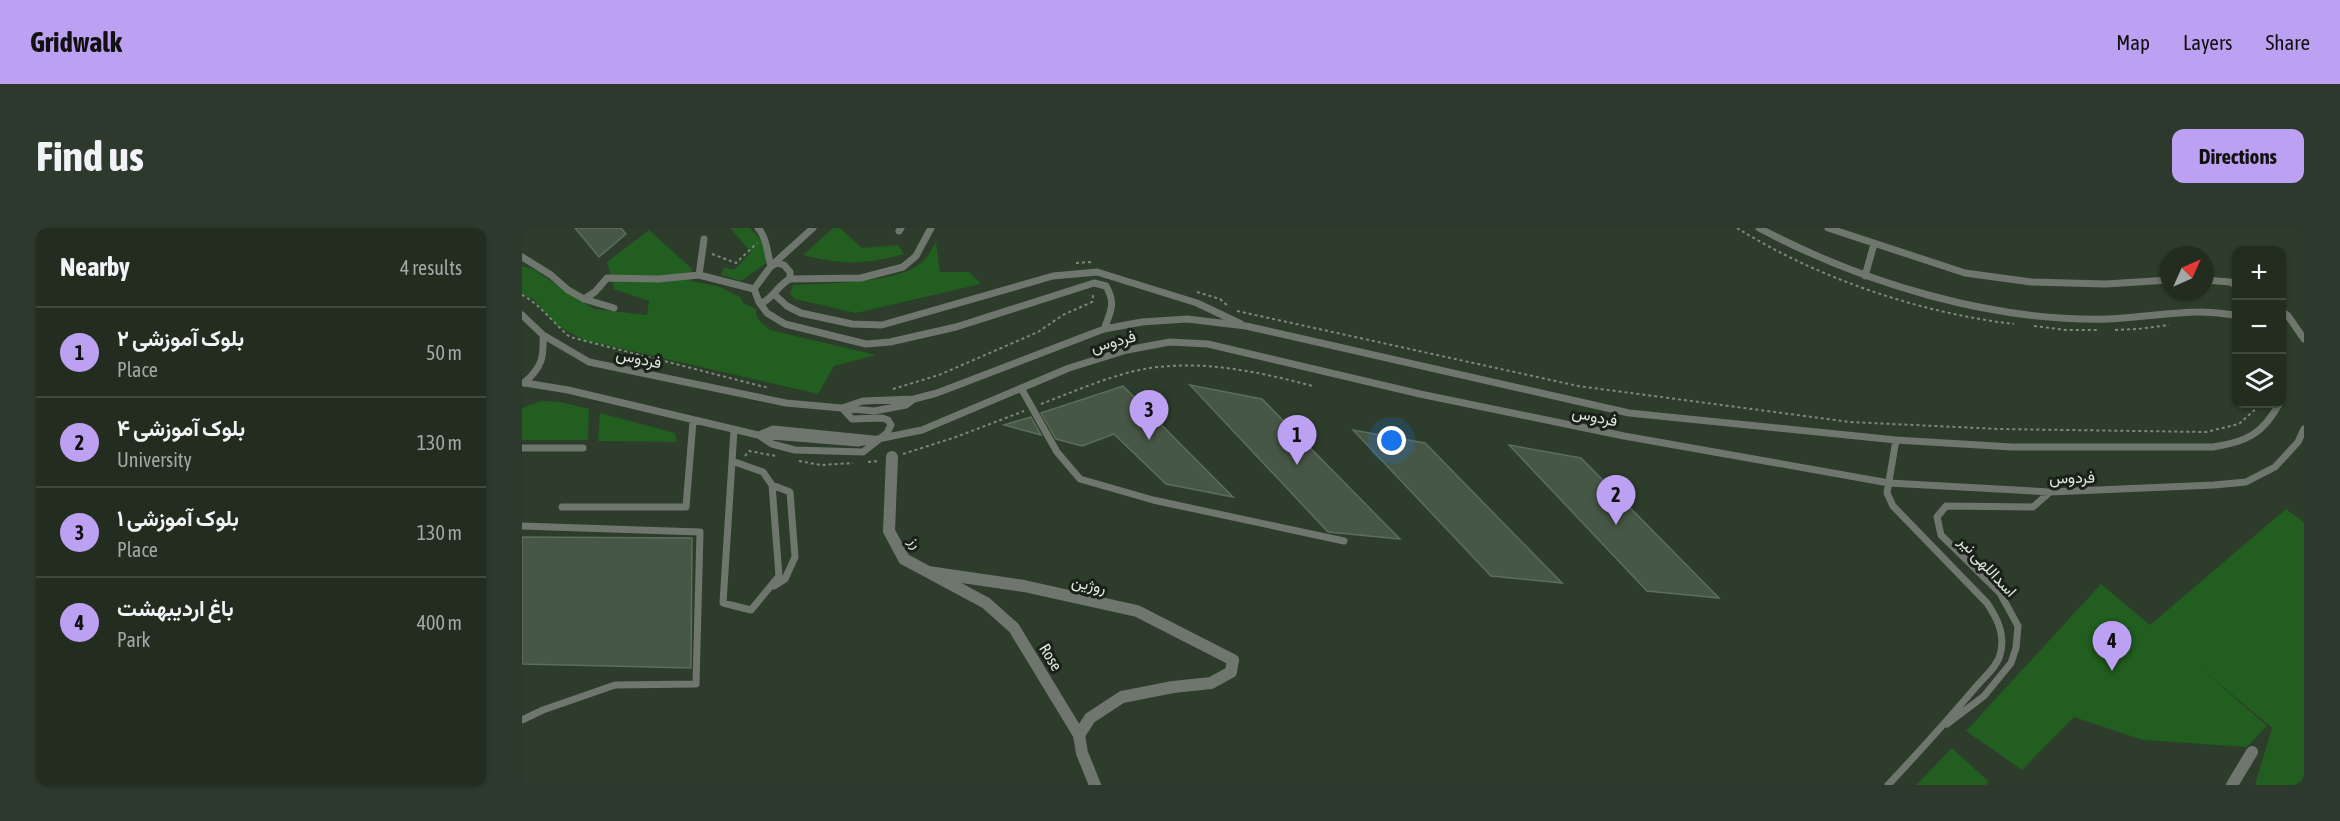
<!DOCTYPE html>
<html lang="en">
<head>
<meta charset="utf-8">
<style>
	:root { --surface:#222d20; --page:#2e392d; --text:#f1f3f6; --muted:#a2a8a5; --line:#3f493e; --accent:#bca0f2 }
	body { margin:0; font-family:"Asap Condensed",Vazirmatn,sans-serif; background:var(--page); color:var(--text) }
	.controls { position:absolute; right:18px; top:18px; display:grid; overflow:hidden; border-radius:12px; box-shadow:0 2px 4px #0004 }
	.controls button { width:54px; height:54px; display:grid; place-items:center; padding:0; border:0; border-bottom:2px solid var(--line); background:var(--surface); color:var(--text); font:30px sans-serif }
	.compass { position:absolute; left:1638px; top:18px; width:54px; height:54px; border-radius:50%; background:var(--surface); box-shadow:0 2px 4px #0004; rotate:45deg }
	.you { position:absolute; left:870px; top:213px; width:21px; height:21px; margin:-15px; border:4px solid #fff; border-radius:50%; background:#1a73e8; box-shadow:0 0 0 9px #1a73e833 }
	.badge { display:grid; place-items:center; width:39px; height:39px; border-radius:50%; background:var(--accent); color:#111; font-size:20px; font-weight:700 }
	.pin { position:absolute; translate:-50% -50px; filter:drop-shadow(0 2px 3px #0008) }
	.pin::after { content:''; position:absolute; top:32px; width:21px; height:18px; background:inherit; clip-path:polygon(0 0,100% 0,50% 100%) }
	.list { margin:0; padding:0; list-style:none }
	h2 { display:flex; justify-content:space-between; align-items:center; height:78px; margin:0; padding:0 24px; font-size:26px }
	h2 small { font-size:20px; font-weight:400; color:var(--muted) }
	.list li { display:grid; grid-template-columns:39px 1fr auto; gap:18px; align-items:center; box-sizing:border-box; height:90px; padding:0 24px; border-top:2px solid var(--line) }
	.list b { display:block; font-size:22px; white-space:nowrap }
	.list p { margin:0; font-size:20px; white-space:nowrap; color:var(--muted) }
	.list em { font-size:20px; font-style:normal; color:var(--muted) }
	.icon { flex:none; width:33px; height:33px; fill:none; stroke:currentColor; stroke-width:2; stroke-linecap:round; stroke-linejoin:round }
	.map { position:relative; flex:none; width:1782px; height:557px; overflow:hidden; border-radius:12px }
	header { display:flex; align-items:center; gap:36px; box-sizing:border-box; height:84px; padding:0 30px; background:var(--accent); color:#111 }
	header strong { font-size:28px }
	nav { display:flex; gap:33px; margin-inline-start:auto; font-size:21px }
	.intro { display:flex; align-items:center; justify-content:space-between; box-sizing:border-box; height:144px; padding:0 36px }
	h1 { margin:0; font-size:42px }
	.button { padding:15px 27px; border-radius:12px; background:var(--accent); color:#111; font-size:21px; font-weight:700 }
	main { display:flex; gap:36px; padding:0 36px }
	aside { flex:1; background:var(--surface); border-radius:12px; box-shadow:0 2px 4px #0004 }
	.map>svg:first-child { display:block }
	.green { fill:#215e1f }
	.building { fill:#475745; stroke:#5d6d5b; stroke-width:1.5 }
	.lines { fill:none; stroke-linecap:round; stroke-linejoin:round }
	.path { stroke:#7c897a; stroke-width:2; stroke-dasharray:3 3; stroke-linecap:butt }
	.lane { stroke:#6f766e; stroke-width:7 }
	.street { stroke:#6f766e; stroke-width:12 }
	.labels { text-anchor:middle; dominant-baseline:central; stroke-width:6; stroke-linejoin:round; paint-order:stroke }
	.street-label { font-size:16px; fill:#dde7dc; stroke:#1a2119 }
</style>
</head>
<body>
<header>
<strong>Gridwalk</strong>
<nav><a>Map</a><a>Layers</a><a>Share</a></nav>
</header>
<div class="intro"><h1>Find us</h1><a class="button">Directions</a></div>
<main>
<aside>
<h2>Nearby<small>4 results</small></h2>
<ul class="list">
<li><span class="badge">1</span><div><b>بلوک آموزشی ۲</b><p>Place</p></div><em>50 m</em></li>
<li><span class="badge">2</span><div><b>بلوک آموزشی ۴</b><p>University</p></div><em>130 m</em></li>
<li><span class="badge">3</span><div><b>بلوک آموزشی ۱</b><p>Place</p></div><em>130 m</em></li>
<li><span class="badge">4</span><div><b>باغ اردیبهشت</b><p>Park</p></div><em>400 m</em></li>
</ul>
</aside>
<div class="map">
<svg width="1782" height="557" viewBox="0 0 1782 557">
	<rect width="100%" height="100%" fill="#2d3c2b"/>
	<!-- green -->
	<path class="green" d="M208 0H228L240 13 246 34 219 53 199 47 202 39 212 42 229 24Z
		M311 0H318L340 20 376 17 382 26C344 37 319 37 281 27Z
		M127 2 170 41 168 53 196 58 218 69 221 75 234 81 235 90 248 102 354 127 312 138 296 166 62 112 34 97 11 71 0 66V38L11 41 72 81 125 87 127 73 92 61 85 34Z
		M414 14 418 44H447L459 56 334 85 273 71 268 66 271 57C303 55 376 56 400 34 406 29 410 20 414 14Z
		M19 173 39 174 67 181 66 212H0V180Z
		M78 185 153 205 155 214 76 213Z
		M1764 281 1782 294V557H1733L1750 500 1674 436 1745 498 1725 519 1621 512 1552 489 1500 542 1444 503 1579 356 1628 397Z
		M1430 520 1467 554 1464 557H1394Z"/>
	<!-- building -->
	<path class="building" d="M53 0H99L104 6 77 29Z
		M668 157 740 171 878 311 806 304Z
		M601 158 711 269 644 256 592 206 560 218 534 211 519 185Z
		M509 189 519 207 482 197Z
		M831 202 903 215 1040 355 969 348Z
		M987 217 1059 230 1197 370 1125 363Z
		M0 309 170 310 169 440 0 436Z"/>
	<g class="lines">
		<!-- path -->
		<path class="path" d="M1215 0C1295 50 1398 85 1492 96
			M190 26 214 35 235 15
			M554 35 569 34
			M675 64 698 71 707 79
			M0 67C18 76 32 96 48 109L247 160
			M715 83 1056 158 1328 194 1477 201 1684 204 1717 196 1739 176
			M1512 98 1544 102H1575
			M1593 102 1616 101 1647 97
			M371 161 417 147 516 104 541 87 570 74 571 68 567 67
			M519 176C551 164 594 145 628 140 684 132 737 144 791 158
			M381 226 434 209 502 183
			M223 228 227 223 254 228
			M277 233 299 237 331 235
			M346 234 358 233"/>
		<!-- lane -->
		<path class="lane" d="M236 0C245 10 245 25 249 38L291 0
			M1237 0C1341 55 1469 94 1587 91 1617 90 1648 84 1678 84 1690 84 1703 86 1714 87
			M1306 0 1443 45 1509 54 1584 56 1647 52
			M377 3 379 0
			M0 29 29 47 46 62 62 71 92 80
			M255 35 262 37 268 44V51C257 56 253 67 242 74H237L232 61 249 38Z
			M177 47 182 11
			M1343 48 1352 16
			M268 51 339 50 381 39 394 28 409 0
			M1683 52 1708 54 1714 57
			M253 67 265 78 279 85 330 96 360 97 531 48 575 44 675 75 719 96
			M62 71 73 64 85 50 136 51 177 47 232 61
			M237 74 245 85 263 96 344 116 368 114 434 99 572 55 584 58C594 75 589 83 582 101
			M1760 83 1766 88 1782 111
			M0 87 21 107C22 130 20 139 2 155
			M21 107 67 134 264 175 352 183 384 177 392 171
			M3 155 46 162 236 207 336 215 400 202 547 140 605 122 648 114 686 116 898 166 1102 208 1367 255 1528 264 1692 257 1724 254 1753 239 1776 214 1782 201
			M499 160 535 224 558 251 631 272 822 313
			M320 180 341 173 392 171 415 165 582 101 620 94 665 91 724 98 1107 185 1374 212 1490 219H1691C1724 214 1741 206 1757 176
			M237 207 251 201 351 211
			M238 208 250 216 273 222 341 224 365 205 369 197 366 192 360 190 330 191 320 180
			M0 220H61
			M210 233 241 244 250 257 257 348 229 382 201 375 212 202
			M250 257 268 264 273 329 263 351 252 358
			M40 279H164L171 193
			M0 298 178 304 174 456 93 457 21 482 0 492
			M1425 496 1462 468 1489 435 1494 420 1496 398 1478 365 1419 307 1415 289 1424 278 1511 279 1528 264
			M1366 557C1396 525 1425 493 1453 460 1461 450 1475 439 1478 427 1484 407 1475 390 1465 375L1371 278 1365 265 1374 212"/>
		<!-- street -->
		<path class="street" d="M370 229 367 303 382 331 464 375 492 400 557 507 560 525 573 557
			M406 344 502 358 615 383 711 432 709 444 689 455 651 459 600 469 568 490 557 507
			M1710 557 1730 524"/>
	</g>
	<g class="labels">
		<!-- street labels -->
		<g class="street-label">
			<text transform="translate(591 113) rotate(-15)">فردوس</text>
			<text transform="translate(117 130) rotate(12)">فردوس</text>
			<text transform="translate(1073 188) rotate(12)">فردوس</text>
			<text transform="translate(1550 249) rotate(-1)">فردوس</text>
			<text transform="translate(394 314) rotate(54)">رز</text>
			<text transform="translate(1466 338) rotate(47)">اسداللهی نیر</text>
			<text transform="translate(567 356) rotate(12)">روژین</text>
			<text transform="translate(529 429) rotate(59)">Rose</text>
		</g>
	</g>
</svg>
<div class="controls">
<button>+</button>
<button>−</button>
<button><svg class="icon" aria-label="layers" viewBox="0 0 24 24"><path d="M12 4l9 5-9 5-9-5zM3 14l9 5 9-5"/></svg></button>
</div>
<svg class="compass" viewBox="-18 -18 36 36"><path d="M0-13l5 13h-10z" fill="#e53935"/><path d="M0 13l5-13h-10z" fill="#a2a8a5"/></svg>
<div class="you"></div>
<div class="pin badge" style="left:775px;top:237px">1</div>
<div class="pin badge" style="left:1094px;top:297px">2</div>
<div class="pin badge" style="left:627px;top:212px">3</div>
<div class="pin badge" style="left:1590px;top:443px">4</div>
</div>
</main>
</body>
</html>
